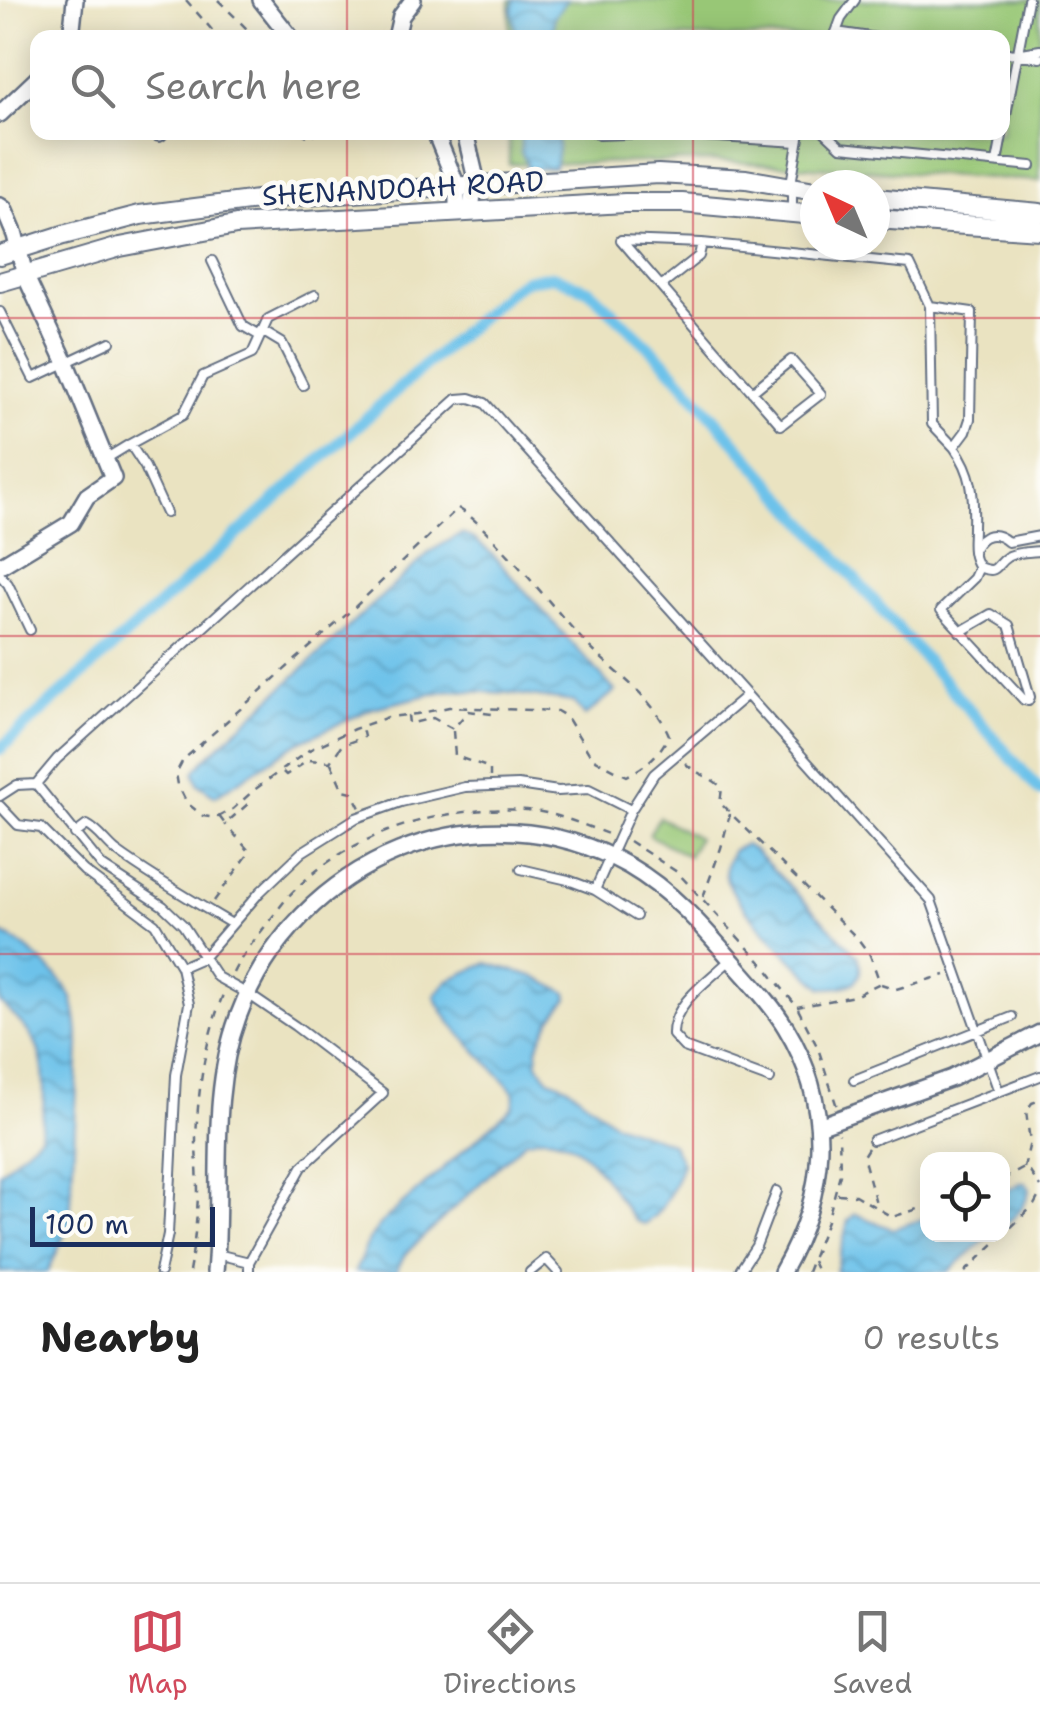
<!DOCTYPE html>
<html lang="en">
<head>
<meta charset="utf-8">
<style>
	:root { --surface:#fff; --page:#f6f6f6; --text:#222; --muted:#767676; --line:#e0e0e0; --accent:#d1495b }
	body { margin:0; font-family:"Shantell Sans",sans-serif; background:var(--page); color:var(--text) }
	.controls { position:absolute; right:30px; bottom:30px; display:grid; overflow:hidden; border-radius:20px; box-shadow:0 5px 25px #0003 }
	.controls button { width:90px; height:90px; display:grid; place-items:center; padding:0; border:0; border-bottom:2px solid var(--line); background:var(--surface); color:var(--text); font:50px sans-serif }
	.compass { position:absolute; left:800px; top:170px; width:90px; height:90px; border-radius:50%; background:var(--surface); box-shadow:0 5px 25px #0003; rotate:316deg }
	.scale { position:absolute; left:30px; bottom:25px; width:185px; box-sizing:border-box; padding-left:10px; border:5px solid #1b2f5e; border-top:0; font-size:28px; line-height:35px; white-space:nowrap; color:#1b2f5e; -webkit-text-stroke:8px #fdfcf7; paint-order:stroke }
	.list { margin:0; padding:0; list-style:none }
	h2 { display:flex; justify-content:space-between; align-items:center; height:130px; margin:0; padding:0 40px; font-size:42px }
	h2 small { font-size:32px; font-weight:400; color:var(--muted) }
	.icon { flex:none; width:55px; height:55px; fill:none; stroke:currentColor; stroke-width:2; stroke-linecap:round; stroke-linejoin:round }
	.map { position:relative; flex:none; width:1040px; height:1272px; overflow:hidden }
	.search { position:absolute; background:var(--surface); box-shadow:0 5px 25px #0003; left:30px; right:30px; top:30px; height:110px; display:flex; align-items:center; gap:25px; box-sizing:border-box; padding:0 35px; border-radius:20px; color:var(--muted); font-size:38px }
	.sheet { height:310px; background:var(--surface) }
	nav { display:flex; justify-content:space-around; align-items:center; box-sizing:border-box; height:140px; border-top:2px solid var(--line); background:var(--surface); font-size:28px; color:var(--muted) }
	nav a { display:grid; justify-items:center; gap:5px }
	nav .on { color:var(--accent) }
	.map>svg:first-child { display:block }
	.grass { fill:#98c776; stroke:#5a7b6a; stroke-width:2.5 }
	.water { fill:url(#water-waves); stroke:#4478a4; stroke-width:2.5 }
	.lines { fill:none; stroke-linecap:round; stroke-linejoin:round }
	.canal { stroke:#6dc2ea; stroke-width:12 }
	.service-casing { stroke:#636e81; stroke-width:12 }
	.minor-casing { stroke:#636e81; stroke-width:20 }
	.tertiary-casing { stroke:#636e81; stroke-width:22 }
	.path { stroke:#636e81; stroke-width:2.5; stroke-dasharray:8 8; stroke-linecap:butt }
	.service { stroke:#fff; stroke-width:8 }
	.minor { stroke:#fff; stroke-width:15 }
	.tertiary { stroke:#fff; stroke-width:18 }
	.grid { fill:none; stroke:#d1495b; stroke-width:2.5; stroke-opacity:0.55 }
	.labels { text-anchor:middle; dominant-baseline:central; stroke-width:9; stroke-linejoin:round; paint-order:stroke }
	.street-label { font-size:28px; fill:#1b2f5e; stroke:#fdfcf7 }
</style>
</head>
<body>
<div class="map">
<svg width="1040" height="1272" viewBox="0 0 1040 1272">
	<defs>
		<pattern id="water-waves" width="16" height="10" patternUnits="userSpaceOnUse" patternTransform="scale(2.5)"><rect width="16" height="10" fill="#6dc2ea"/><path d="M0 5q4-4 8 0t8 0" fill="none" stroke="#599ec1"/></pattern>
	</defs>
	<rect width="100%" height="100%" fill="#fdfcf7"/>
	<filter id="ink" filterUnits="userSpaceOnUse"><feTurbulence type="fractalNoise" baseFrequency=".01" numOctaves="2"/><feDisplacementMap in="SourceGraphic" scale="20" xChannelSelector="R" yChannelSelector="G"/><feConvolveMatrix kernelMatrix="1 2 1 2 8 2 1 2 1" color-interpolation-filters="sRGB"/></filter>
	<filter id="wash" filterUnits="userSpaceOnUse"><feTurbulence type="fractalNoise" baseFrequency=".0048" numOctaves="4" result="noise"/><feDisplacementMap in="SourceGraphic" scale="40" xChannelSelector="R" yChannelSelector="G"/><feGaussianBlur stdDeviation="2.25" result="paint"/><feColorMatrix in="noise" values="0 0 0 0 0 0 0 0 0 0 0 0 0 0 0 0 0 1.4 0 .05"/><feComposite in="paint" operator="in"/></filter>
	<g filter="url(#wash)">
		<rect width="100%" height="100%" fill="#eae3c1"/>
		<!-- grass -->
		<path class="grass" d="M1040 0V181L715 161 509 164V133L1002 132V38L509 37 510 0Z
			M659 817 698 838 688 856 649 835Z"/>
		<!-- water -->
		<path class="water" d="M514 0H567L554 17 553 37H516L512 10Z
			M521 133H557L558 147 555 168 526 169 527 163 521 152Z
			M461 534 473 538 492 554 615 691 585 716 574 702 509 693 449 690 373 708 299 742 215 796 198 784 194 772 205 759 431 551Z
			M745 845 754 850 858 956C867 986 847 988 823 988 799 967 737 908 727 880 723 868 728 860 733 850Z
			M0 934C19 938 63 978 71 996 77 1011 77 1028 79 1044L70 1222 48 1272H0V1172L40 1136C44 1108 49 1064 33 1039 25 1025 11 1013 0 1002Z
			M486 963 533 976 567 993 568 998 550 1021 537 1048 538 1064 549 1079 567 1086 614 1123 671 1143 682 1163C674 1185 665 1212 644 1224L635 1221C611 1191 588 1136 542 1137 537 1138 532 1140 526 1140L405 1254 396 1272H355L369 1240 383 1221 513 1107 515 1095C492 1060 452 1036 435 996L447 981Z
			M1020 1183H1025L1030 1189C1025 1205 1017 1217 1003 1226V1193Z
			M855 1214 892 1229 927 1218 928 1234 990 1235 948 1272H836L848 1221Z"/>
		<g class="lines">
			<!-- canal -->
			<path class="canal" d="M0 749 395 392 512 289 526 280 553 276 589 290 666 363 1040 791"/>
		</g>
	</g>
	<g filter="url(#ink)">
		<g class="lines">
			<defs>
				<path id="service" d="M836 32 877 38
					M834 38 841 19 855 0
					M1002 52 1040 58
					M1022 53 1040 50
					M594 132 599 135 653 133 798 142
					M825 132 841 147 1031 166
					M997 162 1028 0
					M792 212V178L800 132
					M212 261 243 326 260 336
					M661 286 699 256 702 243
					M930 306 932 424 954 447
					M0 312 33 378 110 342
					M262 331 282 343 303 385
					M752 392 791 360 821 394 781 425 621 240 702 243 910 264 930 306 972 312 970 419 966 431 954 447C973 473 974 495 973 527 973 542 970 554 979 567
					M130 444 183 415 203 376 252 354 268 319 315 295
					M107 458 130 444 145 467 166 513
					M974 549C982 533 995 531 1008 542L1040 536
					M979 567C999 575 994 565 1007 557 1014 552 1031 552 1040 551
					M0 575 8 584 30 630
					M960 632 991 614 1009 625 1030 697 1028 701 1024 700 941 610 974 578 979 567
					M0 796 17 785 36 784
					M0 806 18 825 41 828 84 871 155 924 181 967 189 1004 176 1075 168 1234 160 1272
					M75 834 87 825C99 831 106 843 116 851 153 878 193 901 232 924
					M521 869 568 880 595 890 636 916
					M595 890 631 810 654 774 747 695
					M730 960C708 981 672 1004 673 1035L684 1047 770 1079
					M181 967 204 957 260 892 302 852 356 818 401 802 465 787 518 785 558 791 589 789 631 810
					M854 1080 1012 1017
					M873 1140 1040 1076
					M217 1254 249 1262
					M249 1272V1262L302 1167 383 1093 295 1026 248 994 217 977 183 925 163 906 102 866 36 784 57 759 457 399 470 398 485 403 931 900 999 1092
					M530 1272 546 1259 558 1272
					M739 1272 756 1246 777 1191"/>
				<path id="minor" d="M261 0 291 38
					M71 38 75 0
					M396 38 401 16 413 0
					M0 114 38 78
					M159 132V133
					M435 132 457 186V213
					M465 132 475 175 471 212
					M0 206 4 209 15 235 25 275 66 363 113 478 87 496 71 523 0 566
					M819 1126 952 1078 1040 1033
					M215 1272C223 1188 208 1098 238 1017 296 860 480 781 629 866 672 891 702 926 734 963 752 984 772 1004 786 1028 834 1107 827 1194 782 1272"/>
				<path id="tertiary" d="M875 198 1040 213
					M875 219 1040 230
					M0 255 63 235 140 215 273 198 658 174 746 179 815 191
					M0 282 120 247 236 225 625 203H682L815 215"/>
			</defs>
			<!-- service casing -->
			<use href="#service" class="service-casing"/>
			<!-- minor casing -->
			<use href="#minor" class="minor-casing"/>
			<!-- tertiary casing -->
			<use href="#tertiary" class="tertiary-casing"/>
			<!-- path -->
			<path class="path" d="M186 0 219 38
				M218 0 256 38
				M300 132 311 138 318 132
				M458 508C473 517 486 531 498 544 527 574 553 607 581 638 610 671 651 692 669 735 660 754 646 766 627 776L592 758 567 717 557 711 449 707 417 714 388 717 354 729 309 750 254 790 233 809 216 818 203 816 187 803 178 785 176 773 183 760 356 606Z
				M408 715 409 724 433 718 453 729 468 711 492 714 494 709
				M453 731 455 756 490 768V777
				M331 763 343 790 352 792 360 808
				M685 763C696 774 712 777 722 788L720 803 858 939 870 955 880 983 855 996 797 1007
				M283 772 286 775 309 760 330 762 342 745 364 737 362 728
				M219 816 225 824 249 803 247 799
				M629 841 677 872 762 963 797 1007 818 1048 837 1107
				M703 897 721 848 730 814
				M214 901 250 852 225 824
				M233 973C241 957 252 943 263 929 271 919 279 908 287 898 346 833 441 805 527 810 554 812 583 825 608 834
				M881 984 896 989 945 975
				M868 1148 863 1156 877 1207
				M1024 1168 1030 1142 1026 1111 1032 1103 1040 1100
				M1002 1180 1024 1168 1030 1172 1040 1187
				M837 1194 855 1195 892 1217 928 1206
				M812 1261 817 1272
				M189 1272C194 1246 197 1220 198 1194 198 1175 196 1157 196 1139 198 1089 205 1039 224 992
				M807 1272 828 1218 840 1174 839 1133
				M965 1272 1034 1205 1040 1194"/>
			<!-- service -->
			<use href="#service" class="service"/>
			<!-- minor -->
			<use href="#minor" class="minor"/>
			<!-- tertiary -->
			<use href="#tertiary" class="tertiary"/>
		</g>
	</g>
	<!-- grid -->
	<path class="grid" d="M347 0V38M693 0V38M347 132V1272M693 132V1272M0 318H1040M0 636H1040M0 954H1040"/>
	<g class="labels">
		<!-- street labels -->
		<g class="street-label">
			<text transform="translate(403 188) rotate(-3)">SHENANDOAH ROAD</text>
		</g>
	</g>
</svg>
<div class="controls">
<button><svg class="icon" aria-label="locate" viewBox="0 0 24 24"><circle cx="12" cy="12" r="6"/><path d="M12 2v4M12 18v4M2 12h4M18 12h4"/></svg></button>
</div>
<svg class="compass" viewBox="-18 -18 36 36"><path d="M0-13l5 13h-10z" fill="#e53935"/><path d="M0 13l5-13h-10z" fill="#767676"/></svg>
<div class="scale">100 m</div>
<div class="search"><svg class="icon" aria-label="search" viewBox="0 0 24 24"><circle cx="10" cy="10" r="6"/><path d="M15 15l6 6"/></svg>Search here</div>
</div>
<section class="sheet">
<h2>Nearby<small>0 results</small></h2>
<ul class="list">
</ul>
</section>
<nav>
<a class="on"><svg class="icon" aria-label="map" viewBox="0 0 24 24"><path d="M3 6l6-2 6 2 6-2v14l-6 2-6-2-6 2zM9 4v14M15 6v14"/></svg>Map</a>
<a><svg class="icon" aria-label="directions" viewBox="0 0 24 24"><path d="M12 3l9 9-9 9-9-9zM9 14v-3h6M13 9l2 2-2 2"/></svg>Directions</a>
<a><svg class="icon" aria-label="saved" viewBox="0 0 24 24"><path d="M7 4h10v16l-5-4-5 4z"/></svg>Saved</a>
</nav>
</body>
</html>
